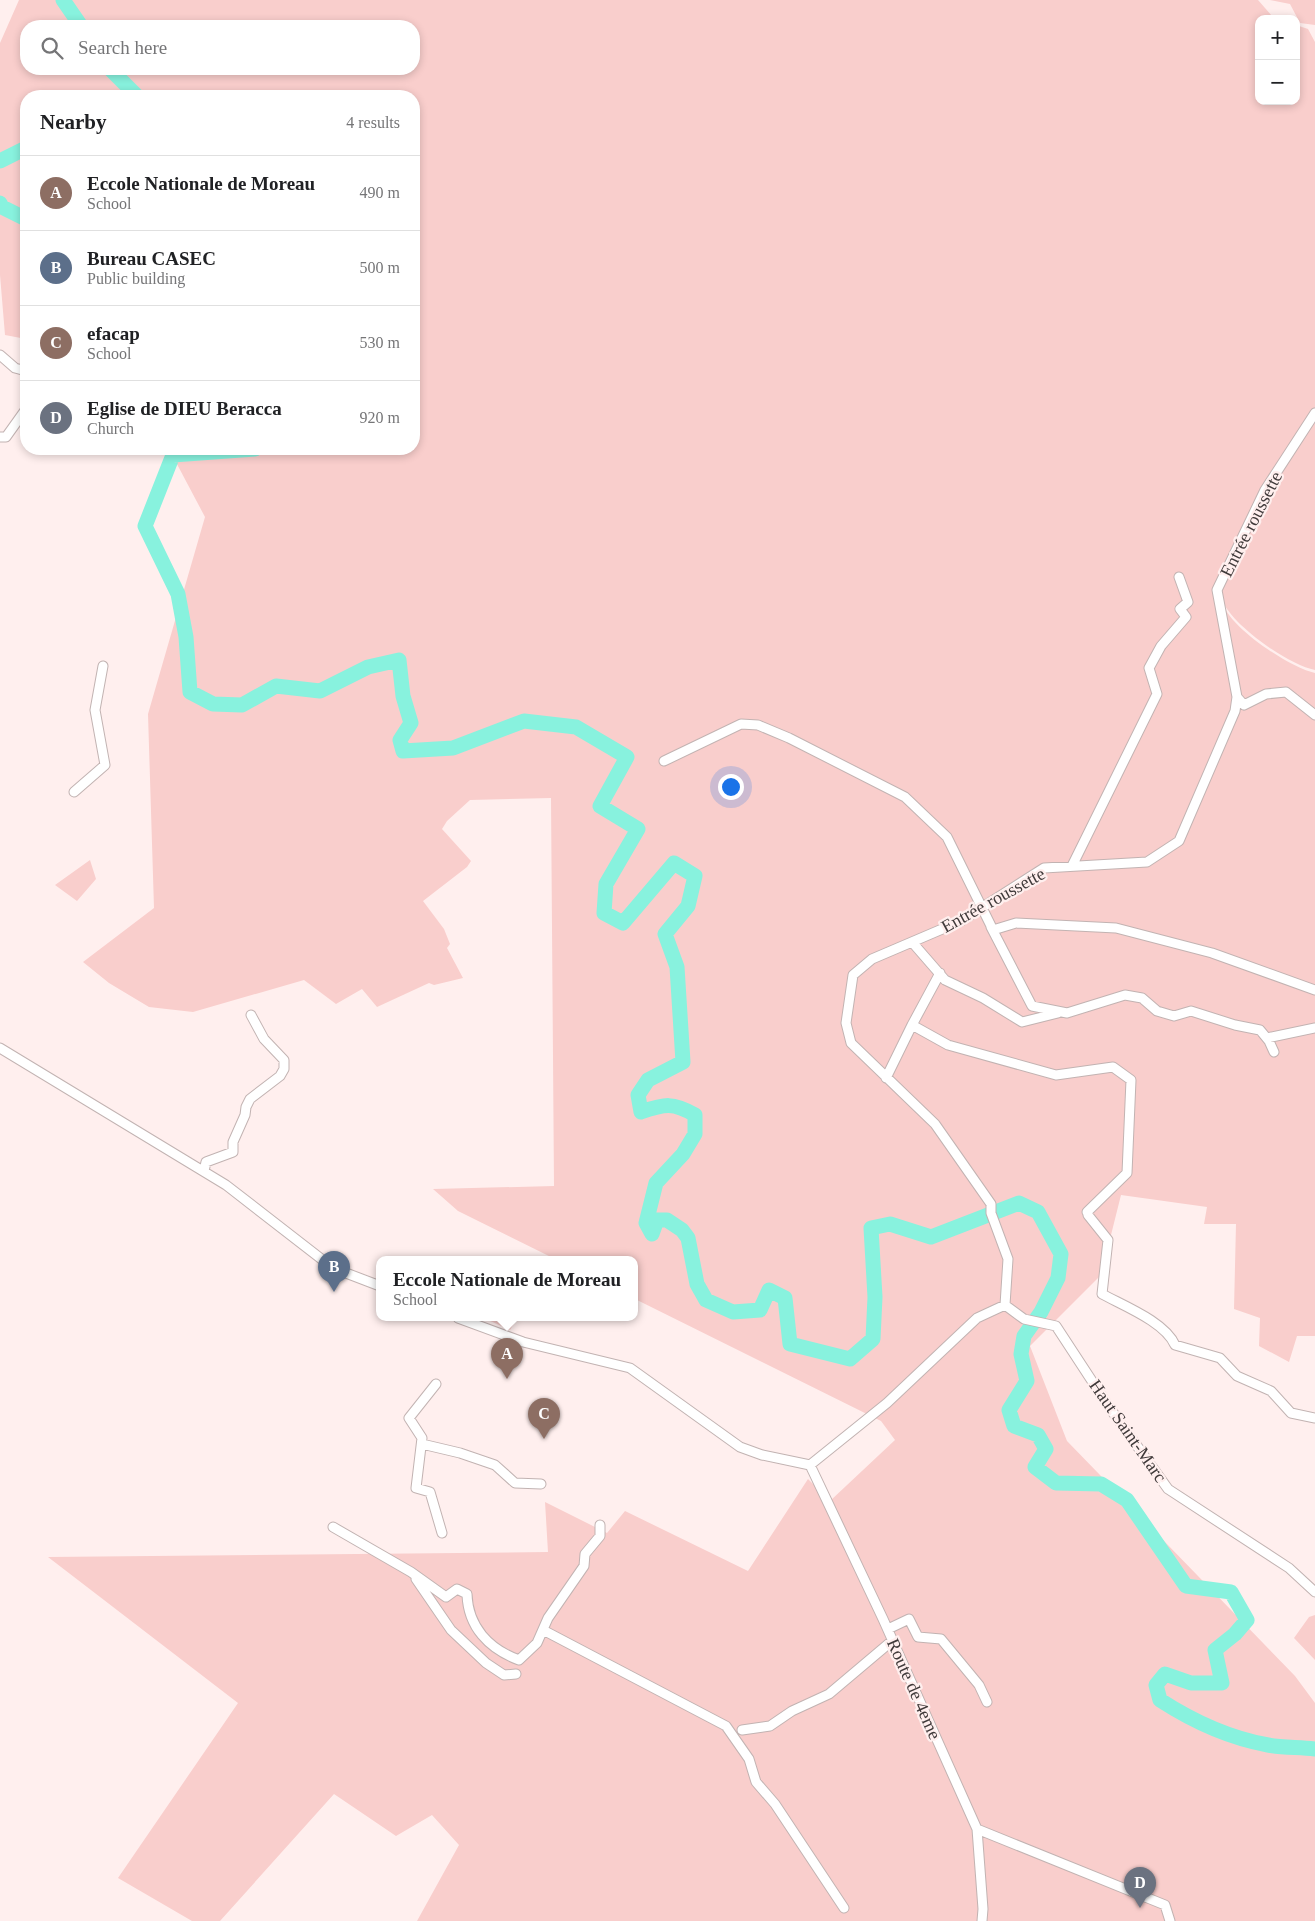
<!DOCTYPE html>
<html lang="en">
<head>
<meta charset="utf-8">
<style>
	:root { --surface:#fff; --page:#f6f6f6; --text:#202124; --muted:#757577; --line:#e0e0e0; --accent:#0f766e }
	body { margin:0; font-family:Georgia,serif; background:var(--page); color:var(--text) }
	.controls { position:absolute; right:15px; top:15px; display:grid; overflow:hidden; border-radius:10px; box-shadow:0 2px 8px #0003 }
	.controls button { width:45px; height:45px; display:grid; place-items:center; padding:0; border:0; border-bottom:1px solid var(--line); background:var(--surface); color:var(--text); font:25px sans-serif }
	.you { position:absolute; left:730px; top:786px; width:18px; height:18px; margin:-12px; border:4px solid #fff; border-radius:50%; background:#1a73e8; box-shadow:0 0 0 8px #1a73e833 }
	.badge { display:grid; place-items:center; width:32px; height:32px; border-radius:50%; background:var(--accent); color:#fff; font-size:16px; font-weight:700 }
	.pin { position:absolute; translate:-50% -41px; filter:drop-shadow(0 1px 2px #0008) }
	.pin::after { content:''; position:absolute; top:26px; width:18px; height:15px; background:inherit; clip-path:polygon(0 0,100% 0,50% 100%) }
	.popup { position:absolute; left:376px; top:1256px; width:262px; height:65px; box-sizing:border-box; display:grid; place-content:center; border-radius:10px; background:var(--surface); filter:drop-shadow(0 1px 4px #0005); font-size:16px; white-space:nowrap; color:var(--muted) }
	.popup b { font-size:19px; color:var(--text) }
	.popup::after { content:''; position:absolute; left:50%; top:100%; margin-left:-10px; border:10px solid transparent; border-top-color:var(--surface) }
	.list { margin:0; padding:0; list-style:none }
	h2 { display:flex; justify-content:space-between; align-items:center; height:65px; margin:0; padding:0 20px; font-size:21px }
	h2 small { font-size:16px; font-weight:400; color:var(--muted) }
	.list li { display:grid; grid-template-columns:32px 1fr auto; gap:15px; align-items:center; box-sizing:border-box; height:75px; padding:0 20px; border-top:1px solid var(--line) }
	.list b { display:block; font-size:19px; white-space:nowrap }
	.list p { margin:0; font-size:16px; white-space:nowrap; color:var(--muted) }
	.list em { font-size:16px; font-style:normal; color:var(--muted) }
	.icon { flex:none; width:28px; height:28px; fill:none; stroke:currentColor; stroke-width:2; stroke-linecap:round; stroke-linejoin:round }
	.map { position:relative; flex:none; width:1315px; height:1921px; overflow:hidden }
	.search { position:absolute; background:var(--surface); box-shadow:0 2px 8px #0003; left:20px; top:20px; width:400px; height:55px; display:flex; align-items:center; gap:12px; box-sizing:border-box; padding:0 18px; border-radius:20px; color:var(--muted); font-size:19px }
	.panel { position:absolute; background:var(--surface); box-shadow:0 2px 8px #0003; left:20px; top:90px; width:400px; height:365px; border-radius:20px }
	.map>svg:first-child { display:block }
	.green { fill:#f9cecc; fill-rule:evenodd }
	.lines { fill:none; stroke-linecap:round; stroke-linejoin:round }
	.river { stroke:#88f2de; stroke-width:15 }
	.minor-casing { stroke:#c2b3b2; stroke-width:11 }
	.minor { stroke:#fff; stroke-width:9 }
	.labels { text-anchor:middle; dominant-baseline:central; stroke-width:4.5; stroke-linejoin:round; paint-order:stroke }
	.street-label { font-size:18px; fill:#403a3a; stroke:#ffefee }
</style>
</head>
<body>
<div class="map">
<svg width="1315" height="1921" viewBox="0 0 1315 1921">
	<rect width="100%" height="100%" fill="#ffefee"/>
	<!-- green -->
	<path class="green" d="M19 0H1258L1272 16 1279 19H1259V101H1296V25L1308 29 1315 42V670C1288 665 1232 625 1222 600 1225 625 1290 668 1315 673V1336H1297L1289 1362 1259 1346 1260 1318 1234 1309 1236 1224H1204L1207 1207 1121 1195 1101 1275 1030 1346 1067 1441 1295 1676 1315 1703V1921H417L459 1845 432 1815 396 1836 334 1794 220 1921H192L118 1878 238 1703 48 1557 548 1552 545 1502 607 1533 625 1511 748 1571 808 1479 830 1501 895 1440 881 1421 635 1299 634 1260H557L458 1211 433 1189 554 1186 551 798 470 800 447 821 442 829 471 861 467 867 423 901 444 929 450 944 447 948 463 978 434 985 429 983 377 1007 362 989 336 1004 304 980 193 1012 149 1007 109 983 83 962 154 908 148 714 205 517 169 449H414V96H26V339L5 335 0 275V43ZM26 26H414V69H26Z
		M1270 0H1315V25L1300 23 1290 4Z
		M90 860 96 879 77 901 55 885Z
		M484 1318H517L510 1330Z
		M1315 1615V1660L1294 1638 1309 1617Z"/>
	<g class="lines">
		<!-- river -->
		<path class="river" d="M63 0 81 26
			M110 69 137 96
			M0 161 26 148
			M0 203 2 207 26 219
			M255 449 173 455 145 526 178 594 186 637 190 692 213 704 242 705 276 686 320 691 368 667 399 660 403 696 411 723 400 740 403 751 453 748 524 721 576 727 627 757 600 806 638 829 606 884 604 913 623 923 674 863 695 876 688 906 665 934 677 967 683 1062 648 1080 638 1095 641 1112C665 1104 673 1102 695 1115V1134L683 1154 656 1183 646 1223 652 1234 657 1220H667L682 1230 688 1238 697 1284 706 1300 733 1312 760 1310 769 1290 785 1298 790 1344 850 1359 873 1339 875 1297 871 1228 890 1224 931 1237 1019 1203 1038 1212 1061 1254 1058 1278 1041 1312 1024 1336 1021 1354 1027 1381 1009 1410 1014 1426 1038 1435 1046 1449 1035 1467 1056 1483 1101 1484 1127 1500 1186 1586 1231 1592 1247 1620 1235 1634 1215 1650 1222 1683H1191L1165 1674 1156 1685 1160 1700C1194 1722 1229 1738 1268 1745 1283 1748 1300 1747 1315 1749"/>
		<defs>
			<path id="minor" d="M0 355 15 368 26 371
				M0 437H6L26 409
				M1237 697 1244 705 1266 694 1286 692 1315 715
				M664 761 741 724 758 725 789 738 905 797 947 837 993 930 1016 923 1116 928 1212 953 1315 990
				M74 792 105 765 95 710 103 666
				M1072 866 1157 694 1149 668 1161 646 1186 617 1180 609 1188 602 1179 577
				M991 927 1032 1006 1067 1013 1125 995 1142 998 1157 1011 1174 1016 1191 1011 1235 1025 1260 1030 1269 1041 1274 1052
				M912 942 945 980 983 998 1022 1022 1058 1013
				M940 973 912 1025 948 1045 1056 1075 1113 1067 1131 1080 1127 1173 1087 1212
				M1267 1038 1315 1028
				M0 1048 226 1185 333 1268 380 1286
				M886 1078 912 1025
				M204 1171 206 1162 233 1152V1142L245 1115 246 1107 250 1099 280 1076 284 1069V1060L264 1039 251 1015
				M1088 1215 1108 1240 1102 1294C1124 1306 1165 1322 1175 1345L1220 1358 1237 1376 1271 1391 1291 1413 1315 1418
				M1005 1305 1008 1259 991 1213V1204L935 1124 851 1043 846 1023 853 975 872 959 961 921 1044 868 1147 862 1179 841 1235 711 1237 697 1217 590 1265 490 1315 413
				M458 1318 523 1342 630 1368 740 1447 762 1455 810 1465 887 1403 977 1318 1005 1305 1024 1319 1056 1326 1109 1407 1168 1489 1289 1568 1315 1592
				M436 1384 409 1418 422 1438 416 1488 430 1492 442 1533
				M422 1444 460 1453 495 1465 515 1483 541 1484
				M810 1465 883 1619 977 1829 983 1909 982 1921
				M333 1527 411 1572 446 1597 457 1589 467 1594C468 1627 489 1649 519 1660L537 1643 548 1618 584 1566 585 1554 600 1536V1525
				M416 1579 451 1630 486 1663 504 1675 516 1674
				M888 1629 909 1619 918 1637 941 1639 979 1685 987 1702
				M543 1630 726 1726 749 1759 756 1782 775 1804 844 1908
				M742 1730 770 1726 792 1711 829 1694 893 1640
				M977 1829 1165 1905 1170 1921"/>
		</defs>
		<!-- minor casing -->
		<use href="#minor" class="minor-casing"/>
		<!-- minor -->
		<use href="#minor" class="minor"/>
	</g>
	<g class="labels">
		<!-- street labels -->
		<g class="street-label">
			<text transform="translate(1251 524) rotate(-63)">Entrée roussette</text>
			<text transform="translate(993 900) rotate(-29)">Entrée roussette</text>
			<text transform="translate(1128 1431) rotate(55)">Haut Saint-Marc</text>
			<text transform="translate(914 1689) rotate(66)">Route de 4eme</text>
		</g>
	</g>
</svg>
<div class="controls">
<button>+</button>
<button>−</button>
</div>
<div class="you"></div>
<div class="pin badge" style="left:507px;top:1379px;background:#8d6e63">A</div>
<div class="popup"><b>Eccole Nationale de Moreau</b>School</div>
<div class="pin badge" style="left:334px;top:1292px;background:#5c6f8a">B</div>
<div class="pin badge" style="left:544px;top:1439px;background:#8d6e63">C</div>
<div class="pin badge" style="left:1140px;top:1908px;background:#6b7280">D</div>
<div class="search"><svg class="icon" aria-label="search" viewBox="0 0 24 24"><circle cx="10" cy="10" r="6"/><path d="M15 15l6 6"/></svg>Search here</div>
<section class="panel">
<h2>Nearby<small>4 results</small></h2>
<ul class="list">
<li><span class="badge" style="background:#8d6e63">A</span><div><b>Eccole Nationale de Moreau</b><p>School</p></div><em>490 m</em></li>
<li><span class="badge" style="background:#5c6f8a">B</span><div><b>Bureau CASEC</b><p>Public building</p></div><em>500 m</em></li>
<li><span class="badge" style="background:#8d6e63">C</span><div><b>efacap</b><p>School</p></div><em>530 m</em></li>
<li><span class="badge" style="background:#6b7280">D</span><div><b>Eglise de DIEU Beracca</b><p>Church</p></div><em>920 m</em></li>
</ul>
</section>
</div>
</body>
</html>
